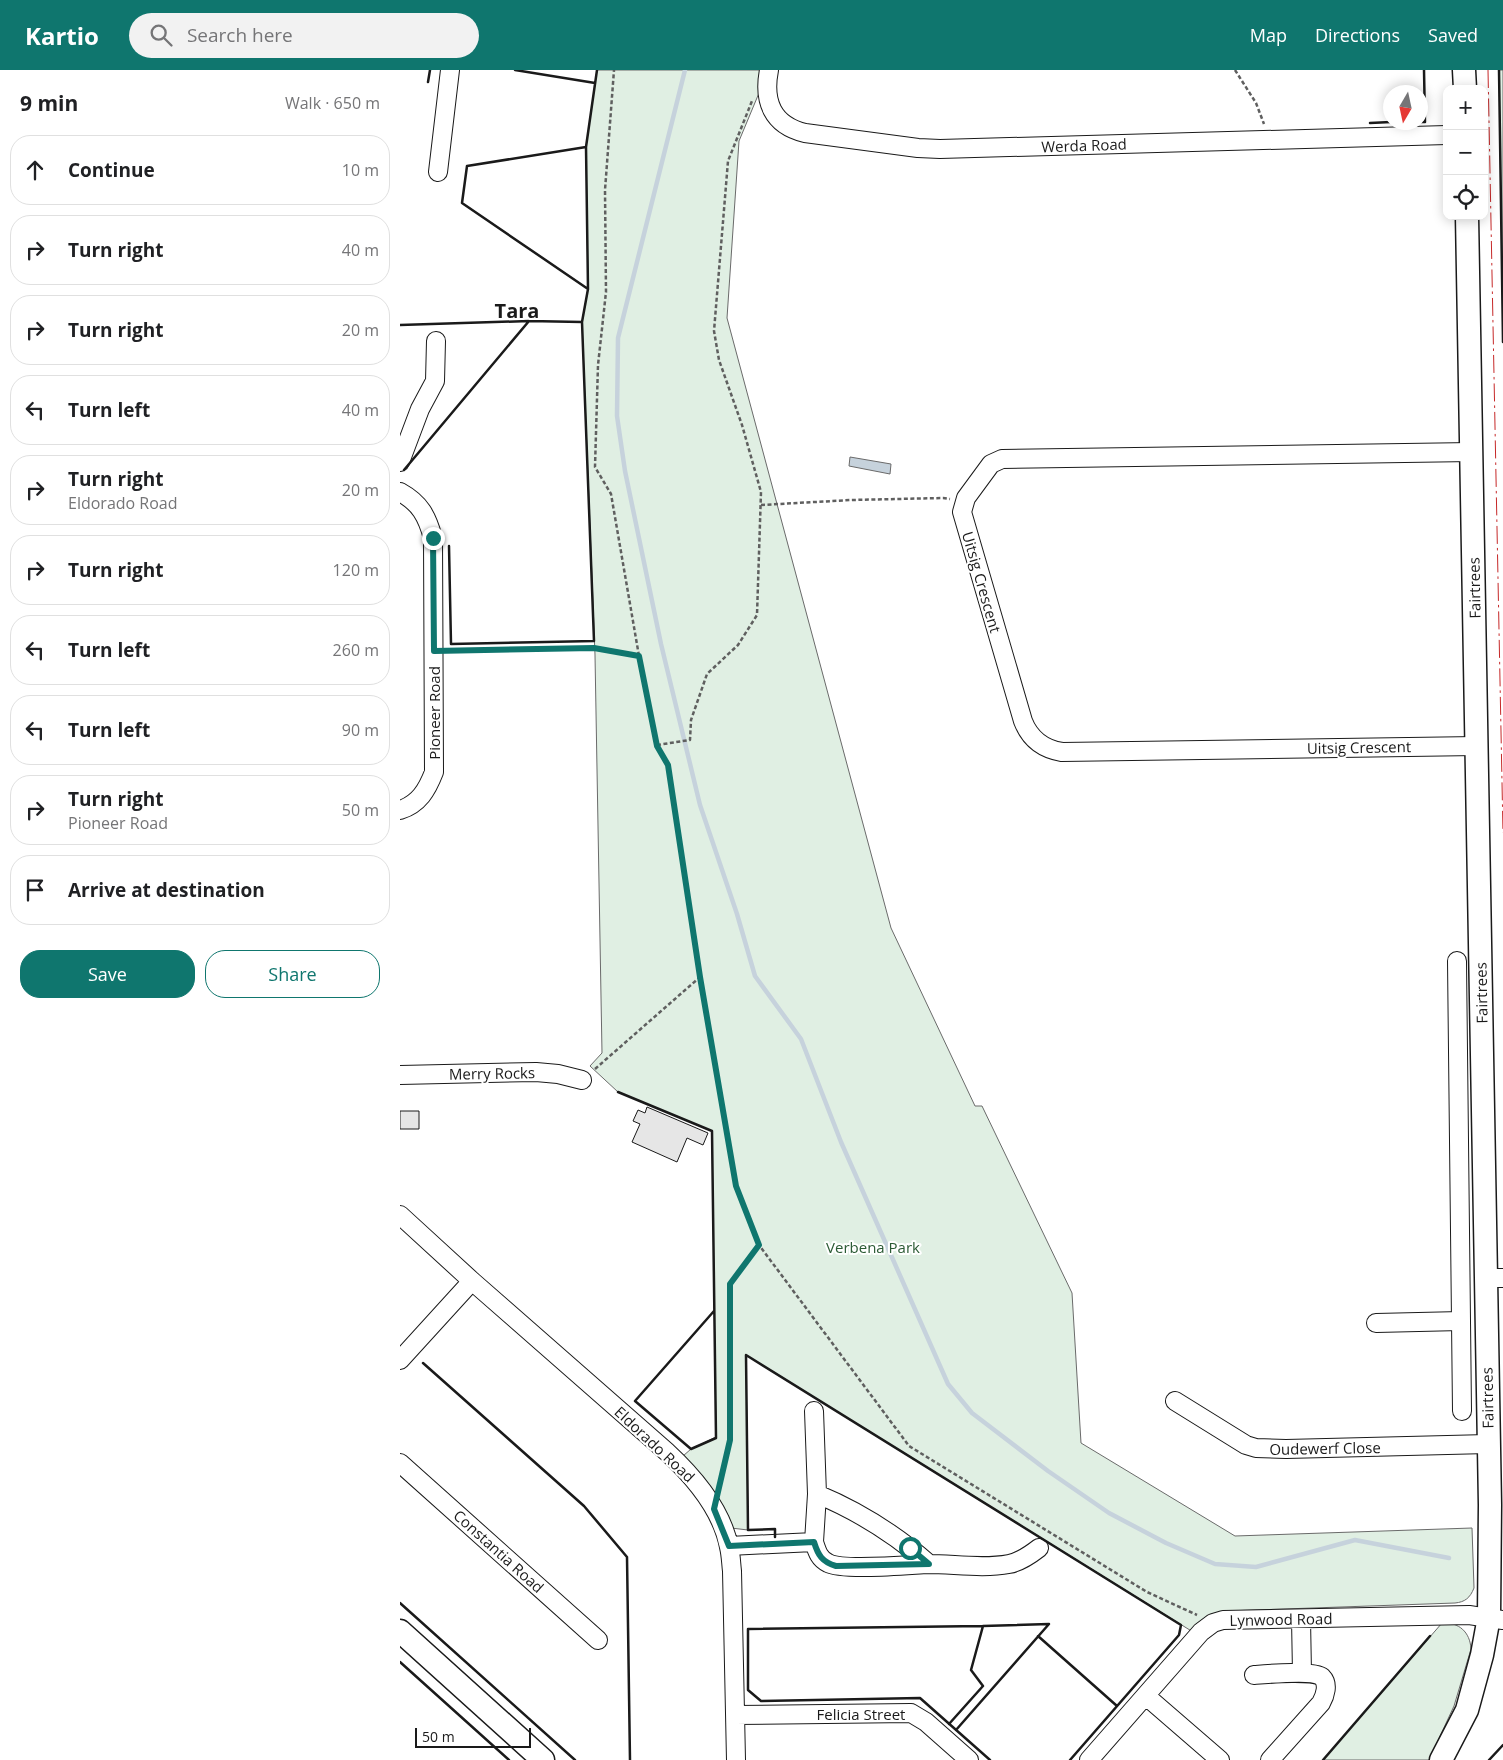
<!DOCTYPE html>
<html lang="en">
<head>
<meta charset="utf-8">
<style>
	:root { --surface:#fff; --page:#f2f2f2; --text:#202124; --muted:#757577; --line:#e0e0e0; --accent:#0f766e }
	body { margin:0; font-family:"Open Sans",sans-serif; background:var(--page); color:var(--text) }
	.controls { position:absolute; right:15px; top:15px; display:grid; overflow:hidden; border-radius:10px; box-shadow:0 2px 12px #0003 }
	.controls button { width:45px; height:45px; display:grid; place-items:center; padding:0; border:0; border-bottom:1px solid var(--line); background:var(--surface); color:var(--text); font:25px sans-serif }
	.compass { position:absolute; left:983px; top:15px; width:45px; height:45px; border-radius:50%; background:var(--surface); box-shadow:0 2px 12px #0003; rotate:189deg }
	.scale { position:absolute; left:15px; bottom:12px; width:116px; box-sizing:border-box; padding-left:5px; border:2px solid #1a1a1a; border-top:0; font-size:14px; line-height:18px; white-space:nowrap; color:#1a1a1a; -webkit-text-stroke:4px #fff; paint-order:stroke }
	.stop { position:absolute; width:15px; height:15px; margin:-11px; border:4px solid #0f766e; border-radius:50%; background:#fff }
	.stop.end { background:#0f766e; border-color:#fff; box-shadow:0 1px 5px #0008 }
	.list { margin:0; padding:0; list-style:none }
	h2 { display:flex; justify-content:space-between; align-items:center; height:65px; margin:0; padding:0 20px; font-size:21px }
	h2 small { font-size:16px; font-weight:400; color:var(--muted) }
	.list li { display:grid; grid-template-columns:32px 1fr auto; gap:15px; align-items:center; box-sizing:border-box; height:70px; margin:0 10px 10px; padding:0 10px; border:1px solid var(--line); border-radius:20px }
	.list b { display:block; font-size:19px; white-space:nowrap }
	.list p { margin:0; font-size:16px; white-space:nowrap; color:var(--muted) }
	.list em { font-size:16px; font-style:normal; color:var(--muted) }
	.actions { display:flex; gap:10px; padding:15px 20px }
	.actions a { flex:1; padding:11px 0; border:1px solid var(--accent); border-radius:20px; text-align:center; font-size:18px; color:var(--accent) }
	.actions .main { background:var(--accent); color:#fff }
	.icon { flex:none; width:28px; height:28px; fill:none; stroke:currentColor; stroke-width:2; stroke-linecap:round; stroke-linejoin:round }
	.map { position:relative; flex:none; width:1103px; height:1690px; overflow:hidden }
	header { display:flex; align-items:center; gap:30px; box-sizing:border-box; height:70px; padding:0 25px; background:var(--accent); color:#fff }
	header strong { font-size:24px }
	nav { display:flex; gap:28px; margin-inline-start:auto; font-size:18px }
	.search { width:350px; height:45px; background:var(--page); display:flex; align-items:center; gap:12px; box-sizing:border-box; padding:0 18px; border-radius:28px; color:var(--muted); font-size:19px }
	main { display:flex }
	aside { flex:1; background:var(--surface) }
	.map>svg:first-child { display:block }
	.green { fill:#e0efe3; stroke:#6a6a6a }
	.water { fill:#c6d2dc; stroke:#6a6a6a }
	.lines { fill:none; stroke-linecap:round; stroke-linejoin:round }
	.stream { stroke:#c6d2dc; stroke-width:4.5 }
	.building { fill:#e6e6e6; stroke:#1a1a1a }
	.minor-casing { stroke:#1a1a1a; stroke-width:20 }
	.major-casing { stroke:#1a1a1a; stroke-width:25 }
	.path { stroke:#5f5f5f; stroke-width:2.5; stroke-dasharray:4 2.5; stroke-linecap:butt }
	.minor { stroke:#fff; stroke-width:18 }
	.major { stroke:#fff; stroke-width:22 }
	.wall { stroke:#1a1a1a; stroke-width:2.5 }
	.power { stroke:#c62828; stroke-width:1; stroke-dasharray:18 4 2.5 4; stroke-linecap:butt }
	.route { stroke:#0f766e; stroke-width:6 }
	.labels { text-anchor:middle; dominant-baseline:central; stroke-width:4; stroke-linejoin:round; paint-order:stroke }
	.street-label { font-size:15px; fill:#1a1a1a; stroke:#fff }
	.park-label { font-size:15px; fill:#2b5a34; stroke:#fff }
	.district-label { font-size:20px; font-weight:bold; fill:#1a1a1a; stroke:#fff }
</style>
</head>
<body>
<header>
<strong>Kartio</strong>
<div class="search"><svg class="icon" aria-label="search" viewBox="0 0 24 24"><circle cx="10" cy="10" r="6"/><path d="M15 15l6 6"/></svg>Search here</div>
<nav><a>Map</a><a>Directions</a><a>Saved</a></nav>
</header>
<main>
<aside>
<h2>9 min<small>Walk · 650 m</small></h2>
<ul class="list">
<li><svg class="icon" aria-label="ahead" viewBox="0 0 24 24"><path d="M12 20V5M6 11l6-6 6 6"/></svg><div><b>Continue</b></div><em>10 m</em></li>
<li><svg class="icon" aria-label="right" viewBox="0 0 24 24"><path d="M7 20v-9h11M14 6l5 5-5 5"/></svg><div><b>Turn right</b></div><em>40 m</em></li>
<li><svg class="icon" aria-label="right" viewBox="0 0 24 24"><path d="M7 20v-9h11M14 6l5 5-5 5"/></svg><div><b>Turn right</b></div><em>20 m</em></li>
<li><svg class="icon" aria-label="left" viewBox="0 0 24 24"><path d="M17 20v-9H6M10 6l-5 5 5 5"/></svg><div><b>Turn left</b></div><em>40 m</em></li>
<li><svg class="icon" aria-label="right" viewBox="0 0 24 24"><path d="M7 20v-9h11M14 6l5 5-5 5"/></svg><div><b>Turn right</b><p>Eldorado Road</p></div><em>20 m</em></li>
<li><svg class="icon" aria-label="right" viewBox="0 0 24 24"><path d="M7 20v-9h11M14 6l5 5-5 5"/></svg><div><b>Turn right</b></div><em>120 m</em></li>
<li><svg class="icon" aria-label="left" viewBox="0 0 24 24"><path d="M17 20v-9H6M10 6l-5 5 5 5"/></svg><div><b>Turn left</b></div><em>260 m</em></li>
<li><svg class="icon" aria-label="left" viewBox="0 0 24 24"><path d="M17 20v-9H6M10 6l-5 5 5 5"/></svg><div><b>Turn left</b></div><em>90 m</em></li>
<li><svg class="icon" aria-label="right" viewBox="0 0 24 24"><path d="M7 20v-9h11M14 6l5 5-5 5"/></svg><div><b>Turn right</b><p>Pioneer Road</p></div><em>50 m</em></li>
<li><svg class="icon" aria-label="arrive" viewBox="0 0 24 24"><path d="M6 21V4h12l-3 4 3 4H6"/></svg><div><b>Arrive at destination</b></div></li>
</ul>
<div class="actions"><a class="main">Save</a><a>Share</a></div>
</aside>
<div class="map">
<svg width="1103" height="1690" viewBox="0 0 1103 1690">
	<rect width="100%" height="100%" fill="#fff"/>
	<!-- green -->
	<path class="green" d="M197 0H362L359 23 339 71 327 248 491 858 575 1036H582L672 1223 681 1373 835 1466 1072 1458 1074 1518C1070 1528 1065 1532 1055 1533L827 1541 793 1562 346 1285 348 1460 331 1458 283 1386 291 1379 316 1367 312 1061 218 1022 190 996 202 983 195 585 182 252 188 219 186 77Z
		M1099 0H1103V272Z
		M1042 1553C1059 1552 1070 1562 1071 1579L1054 1636 1029 1690H923Z"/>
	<!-- water -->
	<path class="water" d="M450 387 491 394 490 404 449 396Z"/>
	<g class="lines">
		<!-- stream -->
		<path class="stream" d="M285 0 218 268 217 346 225 401 261 574 300 735 337 844 355 906 401 969 441 1072 548 1314 572 1343 648 1401 709 1443 766 1473 815 1494 856 1497 955 1470 1049 1488"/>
	</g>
	<!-- building -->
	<path class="building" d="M247 1037 308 1063 303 1075 287 1068 277 1092 232 1072 240 1054 233 1051 238 1040 245 1043Z
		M0 1041H19V1059H0Z"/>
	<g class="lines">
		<defs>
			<path id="minor" d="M369 0C363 31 372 55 405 63L518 78 540 79 1047 65
				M38 102 50 0
				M1072 382 602 389 591 394 566 428 562 442 623 651C630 669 643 679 662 682L1077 676
				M0 392 20 339 35 311 36 271
				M0 422C20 433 27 446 33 468L34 702C27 720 19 734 0 740
				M1057 891 1062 1341
				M0 1005 136 1002 158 1004 182 1010
				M0 1145 72 1211 267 1382C294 1407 322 1440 329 1477 331 1485 331 1493 332 1501L336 1690
				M1086 1208H1103
				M976 1253 1061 1251
				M0 1290 72 1211
				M775 1331 846 1375 856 1378 886 1379 1088 1374
				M414 1341 417 1424
				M0 1393 198 1570
				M414 1472 417 1424C458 1441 496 1465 529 1494
				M329 1476 414 1472C417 1481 419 1489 428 1493 443 1501 508 1495 528 1494 554 1494 583 1499 609 1494 620 1492 630 1485 639 1478
				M901 1549 902 1603
				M854 1605C867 1604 914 1600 922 1607 929 1614 925 1626 921 1633L870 1690
				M746 1626 820 1690
				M335 1645 511 1643 526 1652 569 1690
				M689 1690 801 1562 813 1553 823 1550 1069 1545 1103 1550"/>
			<path id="major" d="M1064 0 1065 19
				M0 1561 143 1690
				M1041 1690 1067 1640 1082 1585 1089 1547 1090 1435 1086 1208 1067 146"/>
		</defs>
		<!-- minor casing -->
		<use href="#minor" class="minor-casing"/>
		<!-- major casing -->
		<use href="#major" class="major-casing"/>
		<!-- path -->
		<path class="path" d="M835 0 856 33 864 54
			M361 435 451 430 543 428 550 429
			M50 580 194 578 239 586
			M257 675 290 670 291 650 307 604 338 575 357 545 361 422 342 355 319 290 314 261 328 91 352 31
			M300 907 336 1116 359 1175 509 1376 747 1522 797 1545
			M195 999 300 907 268 695 257 676 239 586 211 424 195 397 198 295 206 222 205 120 214 0
			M319 1416 330 1370V1214L359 1175"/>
		<!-- minor -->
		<use href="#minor" class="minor"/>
		<!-- major -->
		<use href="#major" class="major"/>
		<!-- wall -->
		<path class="wall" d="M115 0 195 13
			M1099 0 1103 272
			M28 12 30 0
			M1021 52H1025L1024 0
			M970 53 991 52
			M186 77 67 96 62 133 188 219
			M0 255 129 251
			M4 400 129 251 182 252
			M49 476 51 574 194 571 182 252 188 219 186 77 197 0
			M218 1022 312 1061 316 1368 291 1379 235 1331 314 1241
			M23 1293 184 1436 227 1487 230 1690
			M375 1467V1459L348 1460 346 1285 781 1555 779 1565 670 1690
			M0 1533 175 1690
			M583 1556 348 1559V1620L361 1631 520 1628 590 1690
			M638 1566 717 1636
			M0 1592 109 1690
			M549 1654 583 1616 571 1600 583 1556 649 1554 556 1660
			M923 1690 1030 1566
			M1089 1690 1103 1675"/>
		<!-- power -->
		<path class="power" d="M1088 0 1103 763"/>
	</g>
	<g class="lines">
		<!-- route -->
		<path class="route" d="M33 468 34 581 194 578 239 586 257 676 268 695 300 907 336 1116 359 1175 330 1214V1370L314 1439 329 1476 414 1472C418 1485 422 1492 436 1496L529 1494 510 1478"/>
	</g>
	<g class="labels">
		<!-- street labels -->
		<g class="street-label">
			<text transform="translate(684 75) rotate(-2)">Werda Road</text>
			<text transform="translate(582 512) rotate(74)">Uitsig Crescent</text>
			<text transform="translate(1074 518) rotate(-91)">Fairtrees</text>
			<text transform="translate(34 643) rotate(-90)">Pioneer Road</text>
			<text transform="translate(959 677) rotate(-1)">Uitsig Crescent</text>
			<text transform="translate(1081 923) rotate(-91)">Fairtrees</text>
			<text transform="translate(92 1003) rotate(-1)">Merry Rocks</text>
			<text transform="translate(1087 1328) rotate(-91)">Fairtrees</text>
			<text transform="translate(255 1374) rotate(43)">Eldorado Road</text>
			<text transform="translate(925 1378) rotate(-1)">Oudewerf Close</text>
			<text transform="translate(99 1481) rotate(42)">Constantia Road</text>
			<text transform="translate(881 1549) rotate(-1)">Lynwood Road</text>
			<text x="461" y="1644">Felicia Street</text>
		</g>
		<!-- park labels -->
		<g class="park-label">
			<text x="473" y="1177">Verbena Park</text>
		</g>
		<!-- district labels -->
		<g class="district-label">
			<text x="117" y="240">Tara</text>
		</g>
	</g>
</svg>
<div class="controls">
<button>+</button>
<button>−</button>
<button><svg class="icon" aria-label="locate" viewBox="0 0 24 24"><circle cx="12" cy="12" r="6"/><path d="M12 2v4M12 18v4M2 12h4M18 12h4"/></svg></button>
</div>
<svg class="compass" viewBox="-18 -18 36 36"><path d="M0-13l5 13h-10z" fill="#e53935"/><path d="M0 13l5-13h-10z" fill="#757577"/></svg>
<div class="scale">50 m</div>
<div class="stop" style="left:510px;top:1478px"></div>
<div class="stop end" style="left:33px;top:468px"></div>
</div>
</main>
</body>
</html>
